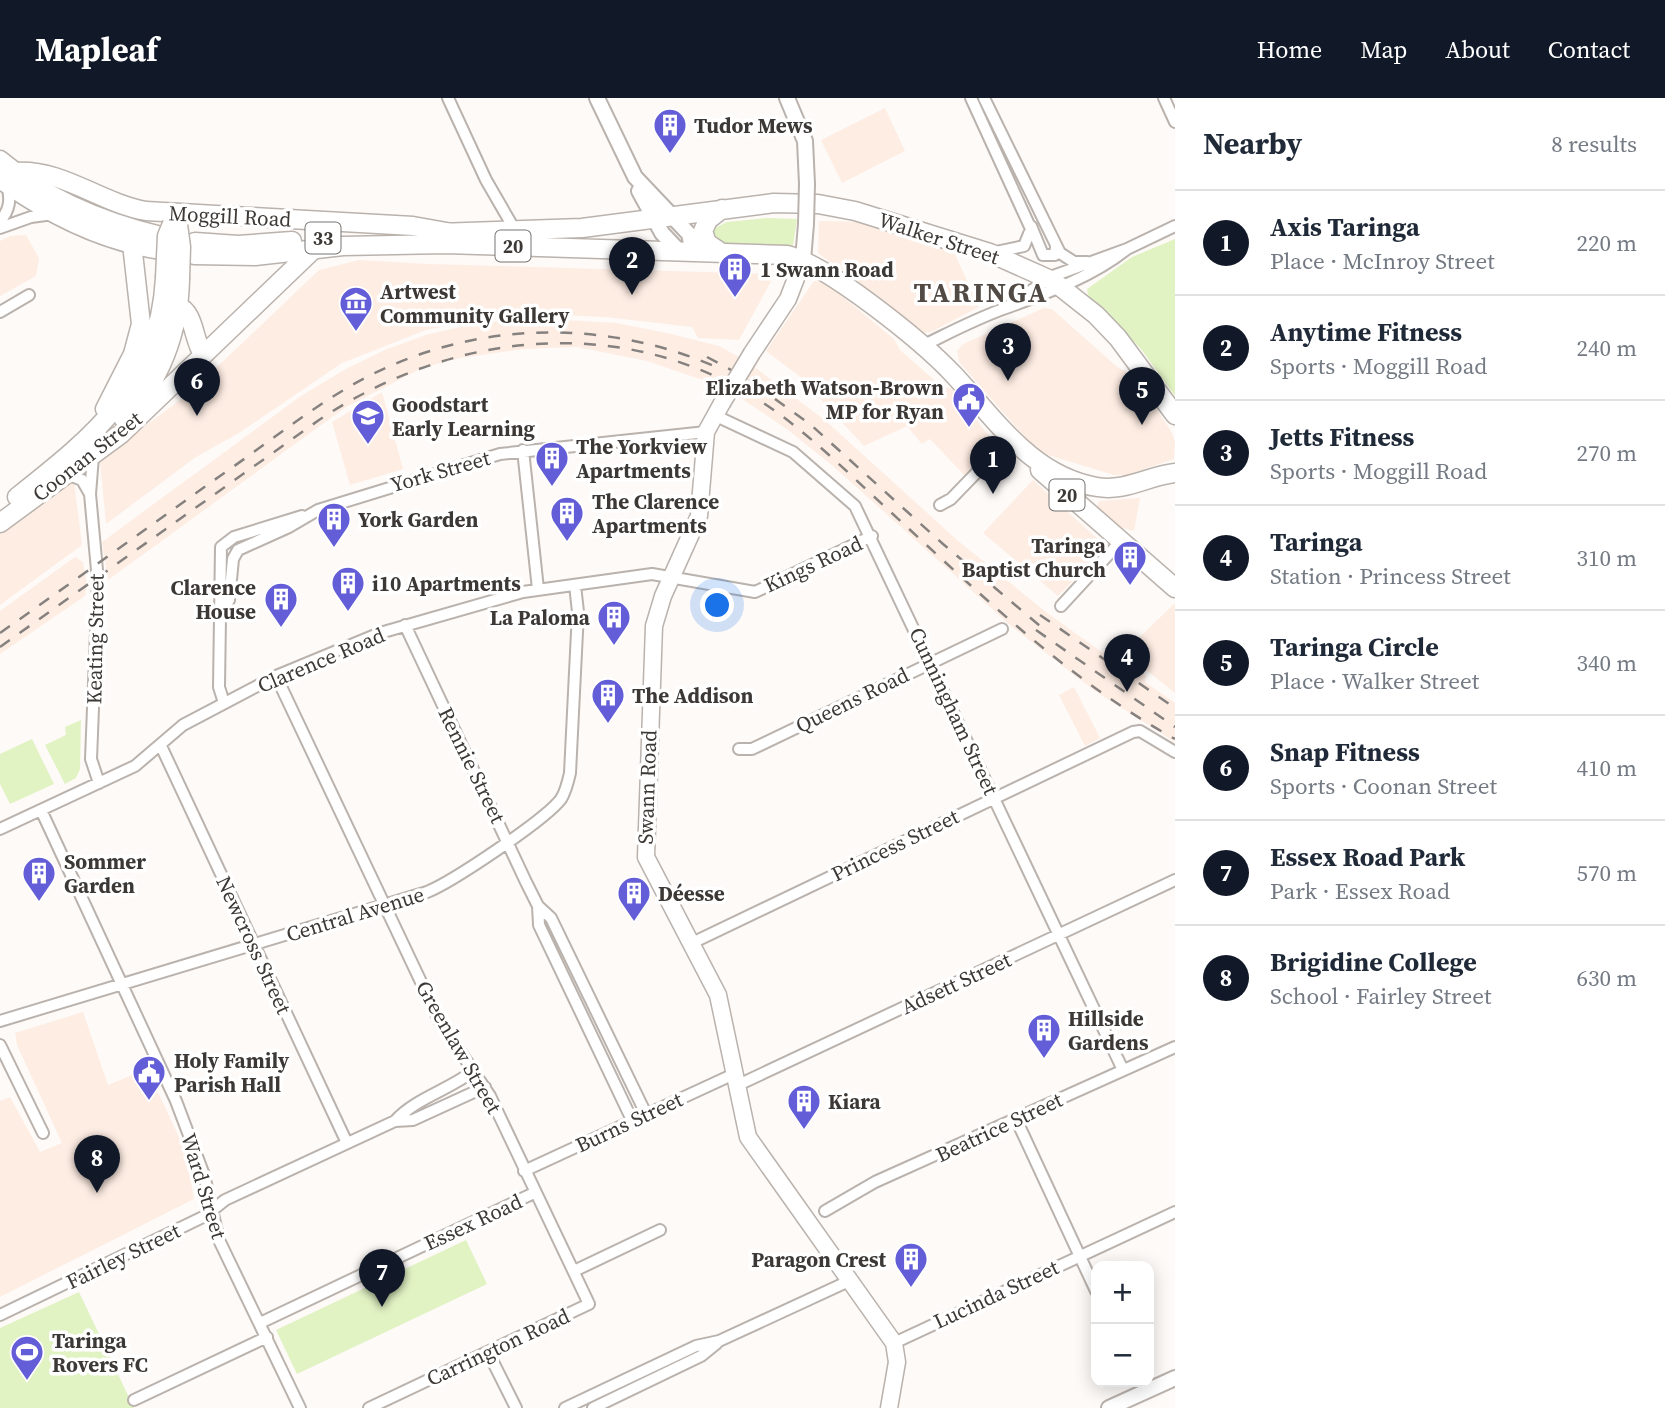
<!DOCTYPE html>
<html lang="en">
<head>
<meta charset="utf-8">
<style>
	:root { --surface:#fff; --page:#f6f6f7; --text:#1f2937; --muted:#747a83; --line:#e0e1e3; --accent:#111827 }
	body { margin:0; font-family:"Source Serif 4",serif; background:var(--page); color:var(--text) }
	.controls { position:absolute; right:21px; bottom:21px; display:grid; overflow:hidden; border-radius:14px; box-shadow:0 4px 18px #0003 }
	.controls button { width:63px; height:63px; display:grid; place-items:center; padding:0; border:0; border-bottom:2px solid var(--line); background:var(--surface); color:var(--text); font:35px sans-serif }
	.you { position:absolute; left:718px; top:508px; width:24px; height:24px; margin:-18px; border:5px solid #fff; border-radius:50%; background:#1a73e8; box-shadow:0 0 0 10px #1a73e833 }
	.badge { display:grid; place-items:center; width:46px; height:46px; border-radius:50%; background:var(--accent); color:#fff; font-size:23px; font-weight:700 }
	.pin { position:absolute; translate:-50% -58px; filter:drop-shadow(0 2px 4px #0008) }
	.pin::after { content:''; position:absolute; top:37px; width:24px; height:21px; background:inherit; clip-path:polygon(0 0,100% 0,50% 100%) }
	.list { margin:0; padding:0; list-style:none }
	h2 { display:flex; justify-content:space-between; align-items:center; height:91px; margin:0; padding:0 28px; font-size:30px }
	h2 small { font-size:23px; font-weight:400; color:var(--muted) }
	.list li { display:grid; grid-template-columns:46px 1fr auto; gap:21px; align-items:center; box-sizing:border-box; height:105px; padding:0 28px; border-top:2px solid var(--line) }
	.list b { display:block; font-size:26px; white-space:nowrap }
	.list p { margin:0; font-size:23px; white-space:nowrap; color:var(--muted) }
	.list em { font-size:23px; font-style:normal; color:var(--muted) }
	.map { position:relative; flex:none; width:1175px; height:1310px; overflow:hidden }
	header { display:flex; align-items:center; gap:42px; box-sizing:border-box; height:98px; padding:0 35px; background:var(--accent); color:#fff }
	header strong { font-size:33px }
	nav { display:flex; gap:38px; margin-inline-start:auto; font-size:24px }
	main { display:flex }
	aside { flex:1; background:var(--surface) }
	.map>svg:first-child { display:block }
	.built { fill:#feede3 }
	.green { fill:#e1f2c3 }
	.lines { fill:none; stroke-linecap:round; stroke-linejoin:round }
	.minor-casing { stroke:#bab2ac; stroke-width:14 }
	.tertiary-casing { stroke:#bab2ac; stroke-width:18 }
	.secondary-casing { stroke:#bab2ac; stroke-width:19 }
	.primary-casing { stroke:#bab2ac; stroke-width:21 }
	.trunk-casing { stroke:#bab2ac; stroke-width:21 }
	.minor { stroke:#fff; stroke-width:10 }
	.tertiary { stroke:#fff; stroke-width:14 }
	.secondary { stroke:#fff; stroke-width:16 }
	.primary { stroke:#fff; stroke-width:18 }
	.trunk { stroke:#fff; stroke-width:18 }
	.rail { stroke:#85817f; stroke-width:2.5; stroke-dasharray:12 12; stroke-linecap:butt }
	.tertiary-bridge-casing { stroke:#bab2ac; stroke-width:18; stroke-linecap:butt }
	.secondary-bridge-casing { stroke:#bab2ac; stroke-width:19; stroke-linecap:butt }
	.primary-bridge-casing { stroke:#bab2ac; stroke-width:21; stroke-linecap:butt }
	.tertiary-bridge { stroke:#fff; stroke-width:14 }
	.secondary-bridge { stroke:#fff; stroke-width:16 }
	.primary-bridge { stroke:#fff; stroke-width:18 }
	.labels { text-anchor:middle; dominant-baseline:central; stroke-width:7; stroke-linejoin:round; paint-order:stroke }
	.shield { fill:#fff; stroke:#767472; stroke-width:2 }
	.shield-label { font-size:19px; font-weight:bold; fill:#3c3836 }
	.poi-label { font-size:21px; font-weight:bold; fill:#3c3836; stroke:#fff; text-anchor:start }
	.street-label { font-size:21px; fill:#3c3836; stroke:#fff }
	.district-label { font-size:28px; font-weight:bold; letter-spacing:2px; fill:#504944; stroke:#fff }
</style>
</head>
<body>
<header>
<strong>Mapleaf</strong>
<nav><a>Home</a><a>Map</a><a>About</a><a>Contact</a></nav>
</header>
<main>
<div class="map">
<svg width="1175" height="1310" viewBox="0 0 1175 1310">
	<rect width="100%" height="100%" fill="#fefaf8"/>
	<!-- built -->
	<path class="built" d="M885 10 905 53 842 85 821 42Z
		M819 123 866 124 954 154 979 209 931 234 923 235 818 155Z
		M26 137 39 160 36 178 0 198V143L10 138Z
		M359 162 428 166 775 176 739 242 698 240 692 229 605 219 514 215 426 232 342 265 239 335 196 359 106 426 100 362 192 293 319 172Z
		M814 183 825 184 894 241 900 252 941 288 953 291 995 346 966 379 930 341 922 346 907 328 864 348 798 277 766 253Z
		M1044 210 1052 211 1116 268 1135 279 1171 333 1175 343 1174 361 1127 377H1114L1038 354 959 264 957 253 963 246Z
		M548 221 616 225 667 235 719 248 741 260 723 289 647 263 577 249 524 251 460 260 422 270 346 309 108 482 102 444 301 298 344 272 387 251 429 236 484 224Z
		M753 268 827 324 957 442 1046 514 1131 575 1137 571 1146 578 1145 584 1175 605V644L1095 593 1011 528 833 368 788 332 735 296Z
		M382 294 403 371 350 387 332 324Z
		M1033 382 1103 446V452L1058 498 983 435Z
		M74 383 82 447 0 507V436Z
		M1140 400 1134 433 1118 429 1097 409 1099 403Z
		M75 459 83 464 87 488 85 498 0 556V513Z
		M1175 505V595L1124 554Z
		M1074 589 1100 640 1085 648 1059 597Z
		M83 914 108 987 147 971 185 1052 194 1101 0 1199V1003L10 999 40 1054 62 1045 17 947 15 935Z"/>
	<!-- green -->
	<path class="green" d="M767 120 797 121 793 148 720 145 707 134 727 124Z
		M1175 141V298L1141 251 1088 197 1087 191 1132 159Z
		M81 622 80 671 76 680 65 686 45 647 66 637 65 629Z
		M32 641 54 686 10 706 0 686V656Z
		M466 1142 487 1186 297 1276 276 1232Z
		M79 1194 134 1310H0V1230Z"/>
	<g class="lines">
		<defs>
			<path id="minor" d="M448 0 486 82 516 134
				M971 0 1031 131 1024 148 996 154
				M984 0 1060 155 1074 164H1087
				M1164 0 1175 24
				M0 123C10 112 11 101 7 87
				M1031 128 1043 157H1055L1056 149
				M0 130 31 119 53 116
				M1011 206 1053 178 1127 151 1175 128
				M0 214 29 197
				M922 248C949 235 977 220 1006 210 1047 195 1092 179 1127 151
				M714 317 793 354 855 408 1123 972
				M523 352 538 491
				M93 359 90 396 98 483 91 661 99 685
				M67 376 82 382 90 396
				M940 407 951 401 1010 340
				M1061 508 1120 444
				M222 515 229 502 233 461 238 452 289 429 318 412 500 356 706 334
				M405 527 526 784 538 808 551 820 646 1016
				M276 578 439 922 490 998 589 1206 369 1310
				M224 605 219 589 221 449 234 439 302 418
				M161 648 347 1045
				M739 651H752L1002 531
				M41 712 176 1003 204 1077 219 1142 300 1310
				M0 731 135 668 183 627 276 578 380 535 523 494 652 476 755 494 872 438
				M538 808 539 827 632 1022
				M692 845 1133 634 1140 633 1175 654
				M0 923 427 794C452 784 545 722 561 701 566 693 568 684 570 675L578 514 575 487
				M0 947 43 1035
				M736 988 1175 782
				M1016 1021 1096 1193
				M395 1023 413 1022 485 989
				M524 1073 734 976
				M825 1113 875 1084 1175 949
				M574 1173 660 1132
				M0 1217 205 1118 225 1102 395 1023C416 1000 449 992 473 973
				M260 1225 534 1095
				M894 1245 1175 1114
				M488 1254 516 1310
				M134 1302 267 1239
				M565 1310 696 1248 719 1243 849 1183
				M593 1310 701 1258 717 1245"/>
			<path id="tertiary" d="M597 0 635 79 689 136 691 145 688 152
				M787 0 805 43 807 86
				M639 93 662 135 678 152
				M803 162 806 126
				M1109 1310 1175 1280"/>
			<path id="secondary" d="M752 255 788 201 803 162
				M722 305 706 334 699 418 663 498 654 528 646 759 718 897 748 1039 894 1245 897 1264 889 1310"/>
			<path id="primary" d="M16 74C63 71 100 105 146 113L413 128 452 135
				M178 208C195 215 193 242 203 256
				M105 311 133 256 141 226 132 146
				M123 320C161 285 179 232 180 181
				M17 399C94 338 159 287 165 180
				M0 425 121 336 315 150"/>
			<path id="trunk" d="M0 62C46 101 103 124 161 138
				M0 81C48 116 101 143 161 152
				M438 135 582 130 774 105 818 106 855 113 990 155 1053 183 1096 217 1118 240 1175 317
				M195 144 238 147 292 143
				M719 153 707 145 703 133 708 122 722 111
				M194 157 255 158 343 148 445 146 787 157C828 167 923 244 954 277 996 322 1032 378 1097 389 1125 394 1148 378 1175 375
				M1040 372 1175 490"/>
		</defs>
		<!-- minor casing -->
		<use href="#minor" class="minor-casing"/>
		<!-- tertiary casing -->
		<use href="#tertiary" class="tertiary-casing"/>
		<!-- secondary casing -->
		<use href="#secondary" class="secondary-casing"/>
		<!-- primary casing -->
		<use href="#primary" class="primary-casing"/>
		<!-- trunk casing -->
		<use href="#trunk" class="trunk-casing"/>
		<!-- minor -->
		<use href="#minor" class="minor"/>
		<!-- tertiary -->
		<use href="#tertiary" class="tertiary"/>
		<!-- secondary -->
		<use href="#secondary" class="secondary"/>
		<!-- primary -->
		<use href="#primary" class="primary"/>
		<!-- trunk -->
		<use href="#trunk" class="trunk"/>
		<!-- rail -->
		<path class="rail" d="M707 259 787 302
			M775 301 811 327 943 446 1046 533
			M1040 517 1175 610
			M1036 532 1175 629
			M0 535C74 483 147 430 220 378 268 345 314 307 365 280 474 223 602 220 714 268
			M0 549 319 322C452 233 623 214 762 304 806 333 844 371 883 407 975 491 1065 580 1175 641"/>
		<defs>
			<path id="tertiary-bridge" d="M806 126 807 86"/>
			<path id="secondary-bridge" d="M722 305 752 255"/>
			<path id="primary-bridge" d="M178 127 181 149 180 181
				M165 180 167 138 172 126"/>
		</defs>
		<!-- tertiary-bridge casing -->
		<use href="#tertiary-bridge" class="tertiary-bridge-casing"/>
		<!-- secondary-bridge casing -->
		<use href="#secondary-bridge" class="secondary-bridge-casing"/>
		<!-- primary-bridge casing -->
		<use href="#primary-bridge" class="primary-bridge-casing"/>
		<!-- tertiary-bridge -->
		<use href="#tertiary-bridge" class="tertiary-bridge"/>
		<!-- secondary-bridge -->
		<use href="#secondary-bridge" class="secondary-bridge"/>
		<!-- primary-bridge -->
		<use href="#primary-bridge" class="primary-bridge"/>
	</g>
	<!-- icons -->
	<defs>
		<symbol id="building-pin" viewBox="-11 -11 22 30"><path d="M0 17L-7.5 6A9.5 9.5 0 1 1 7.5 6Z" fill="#635ed7" stroke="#fff"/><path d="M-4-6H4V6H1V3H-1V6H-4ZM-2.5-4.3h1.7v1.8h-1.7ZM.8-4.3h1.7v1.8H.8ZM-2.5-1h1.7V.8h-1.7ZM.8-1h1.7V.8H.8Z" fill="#fff"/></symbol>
		<symbol id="museum-pin" viewBox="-11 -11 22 30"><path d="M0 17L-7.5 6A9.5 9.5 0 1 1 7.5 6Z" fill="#635ed7" stroke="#fff"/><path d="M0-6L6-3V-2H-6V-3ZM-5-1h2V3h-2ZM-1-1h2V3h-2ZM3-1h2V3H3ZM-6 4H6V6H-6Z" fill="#fff"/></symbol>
		<symbol id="civic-pin" viewBox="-11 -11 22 30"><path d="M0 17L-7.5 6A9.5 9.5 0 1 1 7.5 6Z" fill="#635ed7" stroke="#fff"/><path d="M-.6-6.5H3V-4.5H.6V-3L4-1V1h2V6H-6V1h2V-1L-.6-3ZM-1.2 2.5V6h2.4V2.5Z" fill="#fff"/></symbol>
		<symbol id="school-pin" viewBox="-11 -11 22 30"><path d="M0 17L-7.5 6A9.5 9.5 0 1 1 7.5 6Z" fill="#635ed7" stroke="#fff"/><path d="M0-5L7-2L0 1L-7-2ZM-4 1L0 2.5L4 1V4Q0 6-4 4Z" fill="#fff"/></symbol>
		<symbol id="stadium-pin" viewBox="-11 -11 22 30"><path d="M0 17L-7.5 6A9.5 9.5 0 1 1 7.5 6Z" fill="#635ed7" stroke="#fff"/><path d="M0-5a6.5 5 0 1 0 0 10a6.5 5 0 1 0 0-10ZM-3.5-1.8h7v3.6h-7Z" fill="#fff"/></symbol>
	</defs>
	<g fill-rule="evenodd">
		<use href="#building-pin" x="651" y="8" width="38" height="52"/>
		<use href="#building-pin" x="716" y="152" width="38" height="52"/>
		<use href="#museum-pin" x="337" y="186" width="38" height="52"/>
		<use href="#civic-pin" x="950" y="282" width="38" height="52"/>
		<use href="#school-pin" x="349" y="299" width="38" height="52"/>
		<use href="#building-pin" x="533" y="341" width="38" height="52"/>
		<use href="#building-pin" x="548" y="396" width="38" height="52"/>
		<use href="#building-pin" x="315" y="402" width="38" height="52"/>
		<use href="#building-pin" x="1111" y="440" width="38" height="52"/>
		<use href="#building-pin" x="329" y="466" width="38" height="52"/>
		<use href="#building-pin" x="262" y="482" width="38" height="52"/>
		<use href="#building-pin" x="595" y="500" width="38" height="52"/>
		<use href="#building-pin" x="589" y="578" width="38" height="52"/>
		<use href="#building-pin" x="20" y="756" width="38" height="52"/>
		<use href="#building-pin" x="615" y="776" width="38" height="52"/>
		<use href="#building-pin" x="1025" y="913" width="38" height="52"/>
		<use href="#civic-pin" x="130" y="955" width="38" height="52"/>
		<use href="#building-pin" x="785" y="984" width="38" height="52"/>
		<use href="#building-pin" x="892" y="1142" width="38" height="52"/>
		<use href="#stadium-pin" x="8" y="1235" width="38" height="52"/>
	</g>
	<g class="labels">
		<!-- shield labels -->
		<g class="shield">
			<rect x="305.5" y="124.5" width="35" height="31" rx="5"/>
			<rect x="495.5" y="132.5" width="35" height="31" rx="5"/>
			<rect x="1049.5" y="381.5" width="35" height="31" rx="5"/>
		</g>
		<g class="shield-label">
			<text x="323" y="140">33</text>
			<text x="513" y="148">20</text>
			<text x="1067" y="397">20</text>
		</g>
		<!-- poi labels -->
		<g class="poi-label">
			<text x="694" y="27">Tudor Mews</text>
			<text x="760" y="171">1 Swann Road</text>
			<text x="380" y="193">Artwest<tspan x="380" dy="24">Community Gallery</tspan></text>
			<text x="944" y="289" text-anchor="end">Elizabeth Watson-Brown<tspan x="944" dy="24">MP for Ryan</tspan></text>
			<text x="392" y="306">Goodstart<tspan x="392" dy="24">Early Learning</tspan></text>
			<text x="576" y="348">The Yorkview<tspan x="576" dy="24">Apartments</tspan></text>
			<text x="592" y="403">The Clarence<tspan x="592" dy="24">Apartments</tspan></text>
			<text x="358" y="421">York Garden</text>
			<text x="1106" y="447" text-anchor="end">Taringa<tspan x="1106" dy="24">Baptist Church</tspan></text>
			<text x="372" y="485">i10 Apartments</text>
			<text x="256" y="489" text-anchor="end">Clarence<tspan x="256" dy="24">House</tspan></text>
			<text x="590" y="519" text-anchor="end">La Paloma</text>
			<text x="632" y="597">The Addison</text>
			<text x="64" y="763">Sommer<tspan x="64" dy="24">Garden</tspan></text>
			<text x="658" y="795">Déesse</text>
			<text x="1068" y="920">Hillside<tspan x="1068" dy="24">Gardens</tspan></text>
			<text x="174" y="962">Holy Family<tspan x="174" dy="24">Parish Hall</tspan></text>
			<text x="828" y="1003">Kiara</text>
			<text x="886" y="1161" text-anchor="end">Paragon Crest</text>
			<text x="52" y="1242">Taringa<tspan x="52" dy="24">Rovers FC</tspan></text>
		</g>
		<!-- street labels -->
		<g class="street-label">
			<text transform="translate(230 118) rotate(3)">Moggill Road</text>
			<text transform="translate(939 140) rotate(18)">Walker Street</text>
			<text transform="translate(87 358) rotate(-38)">Coonan Street</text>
			<text transform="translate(440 373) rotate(-16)">York Street</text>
			<text transform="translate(813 466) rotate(-25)">Kings Road</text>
			<text transform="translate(95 541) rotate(-89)">Keating Street</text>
			<text transform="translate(321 562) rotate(-23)">Clarence Road</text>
			<text transform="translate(852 602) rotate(-26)">Queens Road</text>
			<text transform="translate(954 613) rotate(65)">Cunningham Street</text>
			<text transform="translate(472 667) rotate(64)">Rennie Street</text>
			<text transform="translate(647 689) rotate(-88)">Swann Road</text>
			<text transform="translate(895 747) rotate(-26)">Princess Street</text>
			<text transform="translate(355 816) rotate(-17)">Central Avenue</text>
			<text transform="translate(254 847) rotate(65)">Newcross Street</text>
			<text transform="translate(956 885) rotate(-25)">Adsett Street</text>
			<text transform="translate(459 949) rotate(60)">Greenlaw Street</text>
			<text transform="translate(629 1024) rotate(-25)">Burns Street</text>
			<text transform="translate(999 1029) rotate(-25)">Beatrice Street</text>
			<text transform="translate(204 1088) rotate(73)">Ward Street</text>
			<text transform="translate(473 1124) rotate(-25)">Essex Road</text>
			<text transform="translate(123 1158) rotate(-26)">Fairley Street</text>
			<text transform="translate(996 1196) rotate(-25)">Lucinda Street</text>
			<text transform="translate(498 1249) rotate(-25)">Carrington Road</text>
		</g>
		<!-- district labels -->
		<g class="district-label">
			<text x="981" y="194">TARINGA</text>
		</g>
	</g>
</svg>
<div class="controls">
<button>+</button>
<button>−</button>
</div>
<div class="you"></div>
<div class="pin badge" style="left:993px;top:396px">1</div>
<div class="pin badge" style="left:632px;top:197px">2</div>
<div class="pin badge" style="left:1008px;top:283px">3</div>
<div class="pin badge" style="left:1127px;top:594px">4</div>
<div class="pin badge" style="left:1142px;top:327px">5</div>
<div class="pin badge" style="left:197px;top:318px">6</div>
<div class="pin badge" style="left:382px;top:1209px">7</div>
<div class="pin badge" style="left:97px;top:1095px">8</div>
</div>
<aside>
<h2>Nearby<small>8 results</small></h2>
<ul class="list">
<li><span class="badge">1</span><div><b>Axis Taringa</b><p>Place · McInroy Street</p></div><em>220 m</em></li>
<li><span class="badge">2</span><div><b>Anytime Fitness</b><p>Sports · Moggill Road</p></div><em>240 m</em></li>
<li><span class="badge">3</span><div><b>Jetts Fitness</b><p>Sports · Moggill Road</p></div><em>270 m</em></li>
<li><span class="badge">4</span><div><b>Taringa</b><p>Station · Princess Street</p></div><em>310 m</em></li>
<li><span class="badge">5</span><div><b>Taringa Circle</b><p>Place · Walker Street</p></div><em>340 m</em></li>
<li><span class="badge">6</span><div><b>Snap Fitness</b><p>Sports · Coonan Street</p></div><em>410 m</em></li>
<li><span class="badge">7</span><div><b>Essex Road Park</b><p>Park · Essex Road</p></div><em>570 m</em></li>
<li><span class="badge">8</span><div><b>Brigidine College</b><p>School · Fairley Street</p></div><em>630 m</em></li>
</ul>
</aside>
</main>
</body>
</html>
